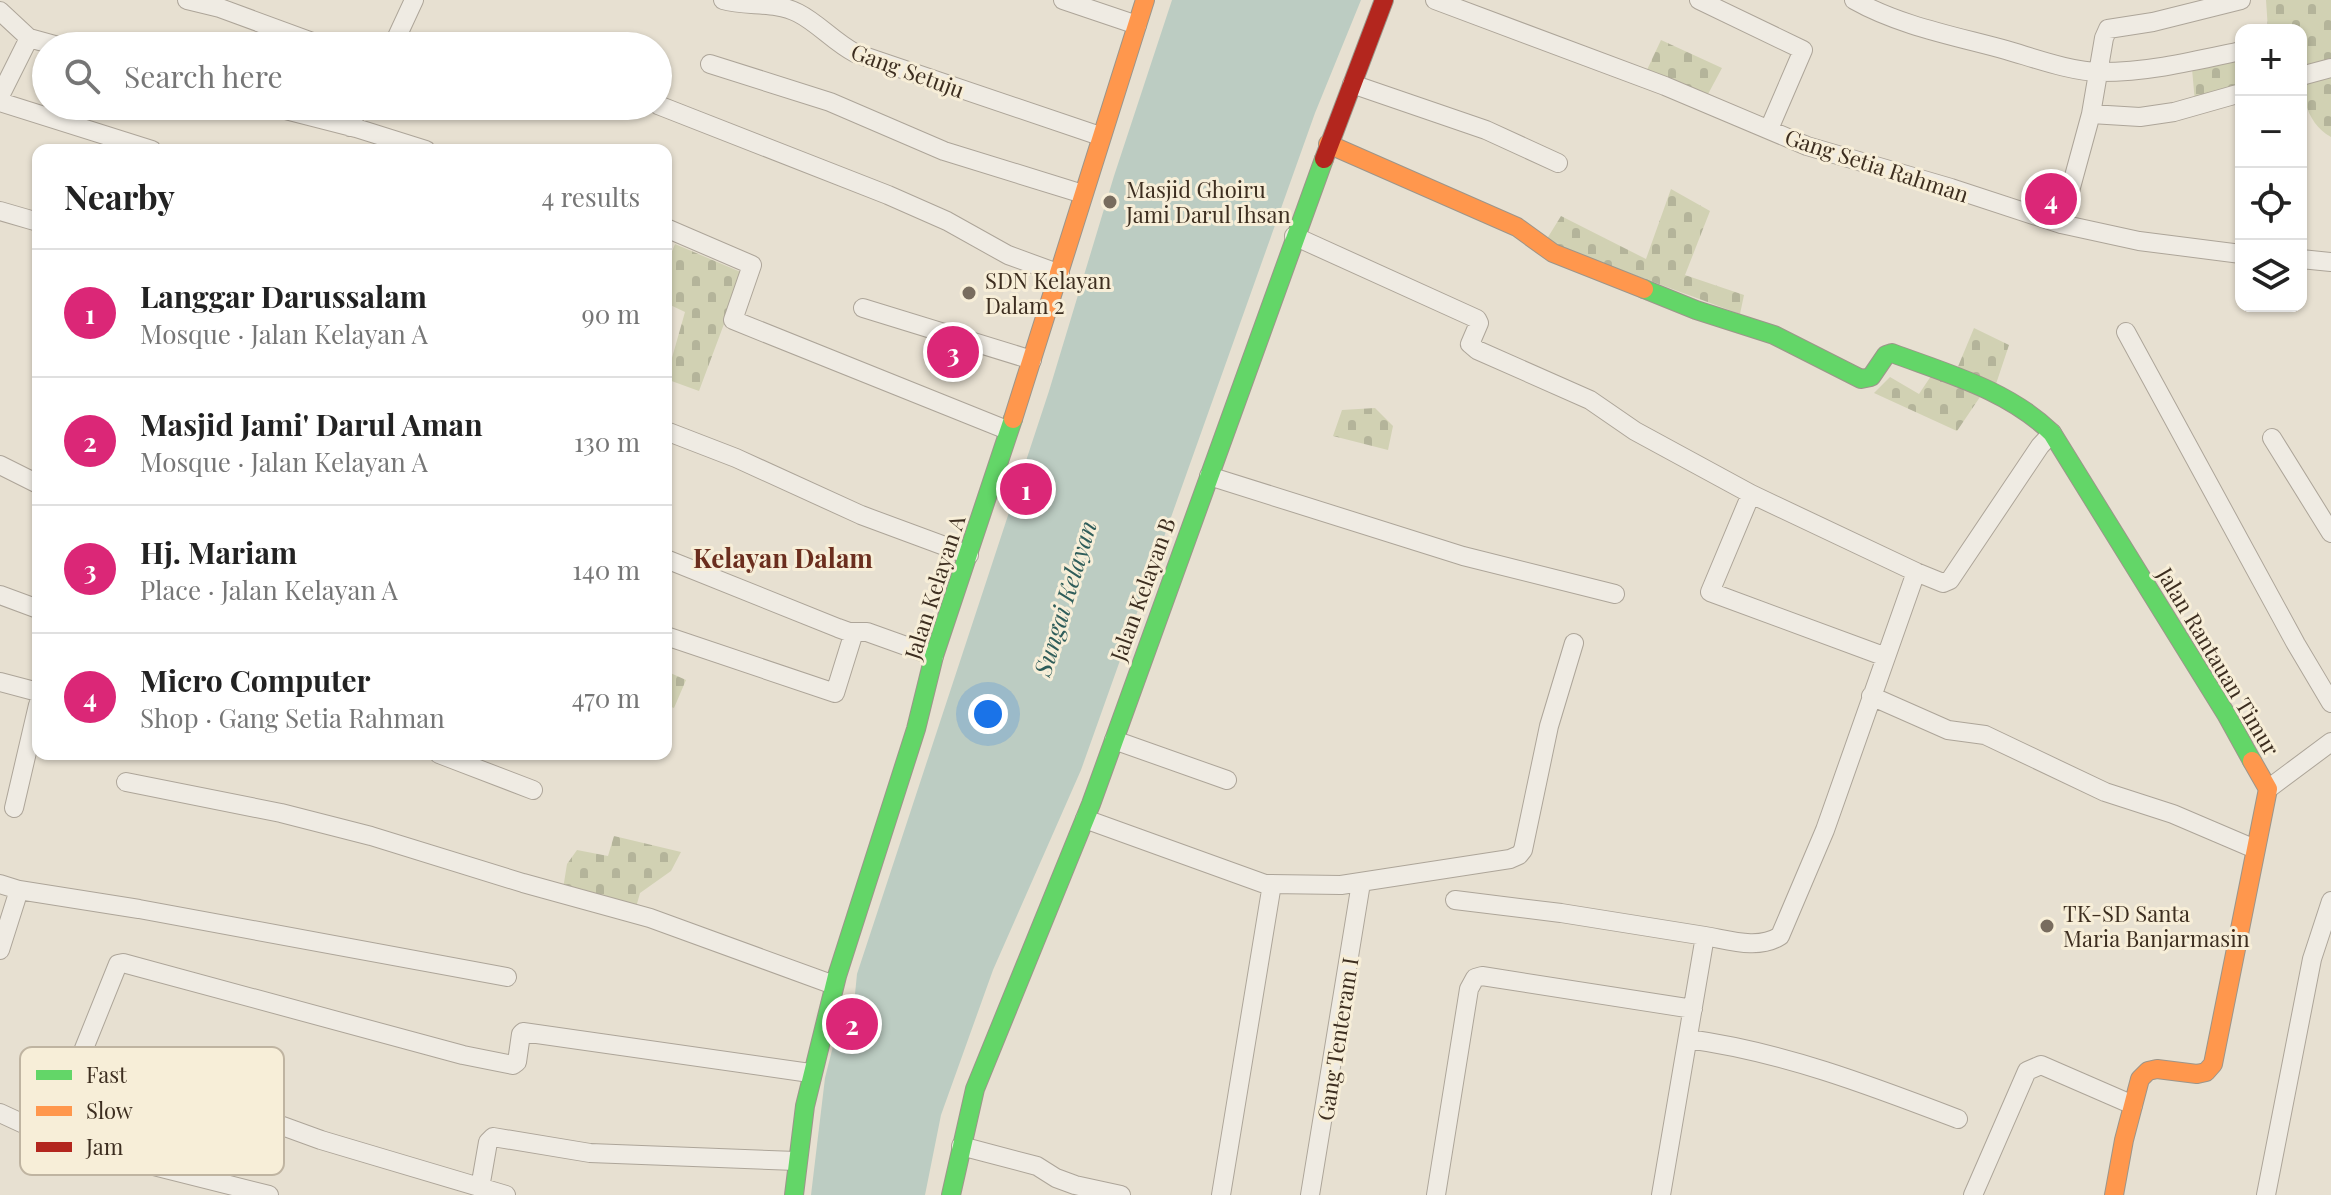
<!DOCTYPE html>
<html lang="en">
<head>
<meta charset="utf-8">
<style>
	:root { --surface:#fff; --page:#f2f2f2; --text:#222; --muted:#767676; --line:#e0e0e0; --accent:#db2777 }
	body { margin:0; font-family:"Playfair Display",serif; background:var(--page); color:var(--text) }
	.controls { position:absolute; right:24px; top:24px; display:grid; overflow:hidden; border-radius:16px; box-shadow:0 2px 6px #0004 }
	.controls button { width:72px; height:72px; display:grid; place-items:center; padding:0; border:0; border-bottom:2px solid var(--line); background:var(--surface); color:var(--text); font:40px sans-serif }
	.you { position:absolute; left:988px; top:714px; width:28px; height:28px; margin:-20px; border:6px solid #fff; border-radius:50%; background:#1a73e8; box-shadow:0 0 0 12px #1a73e833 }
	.badge { display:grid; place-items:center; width:52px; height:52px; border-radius:50%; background:var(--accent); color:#fff; font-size:26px; font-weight:700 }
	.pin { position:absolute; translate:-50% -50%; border:4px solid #fff; box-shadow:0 2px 8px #0006 }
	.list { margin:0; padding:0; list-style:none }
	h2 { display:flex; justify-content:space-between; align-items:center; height:104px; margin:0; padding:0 32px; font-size:34px }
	h2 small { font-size:26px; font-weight:400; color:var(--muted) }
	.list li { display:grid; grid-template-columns:52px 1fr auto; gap:24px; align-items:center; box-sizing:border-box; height:128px; padding:0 32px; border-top:2px solid var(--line) }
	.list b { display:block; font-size:30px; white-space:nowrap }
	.list p { margin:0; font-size:26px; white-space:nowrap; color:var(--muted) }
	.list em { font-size:26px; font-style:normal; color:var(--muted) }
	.icon { flex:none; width:44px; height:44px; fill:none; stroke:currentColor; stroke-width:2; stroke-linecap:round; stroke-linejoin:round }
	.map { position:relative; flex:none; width:2331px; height:1195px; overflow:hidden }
	.search { position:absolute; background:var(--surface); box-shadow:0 2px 6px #0004; left:32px; top:32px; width:640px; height:88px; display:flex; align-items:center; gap:20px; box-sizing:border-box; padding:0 28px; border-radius:44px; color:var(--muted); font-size:30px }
	.panel { position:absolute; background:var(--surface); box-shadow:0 2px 6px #0004; left:32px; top:144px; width:640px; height:616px; border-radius:16px }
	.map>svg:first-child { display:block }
	.cemetery { fill:url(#cemetery-stones) }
	.water { fill:#bcccc2 }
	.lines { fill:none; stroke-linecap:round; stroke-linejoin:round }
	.street-casing { stroke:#ada599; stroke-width:20 }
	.fast-casing { stroke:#9c958a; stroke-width:20 }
	.slow-casing { stroke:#9c958a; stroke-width:20 }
	.jam-casing { stroke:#9c958a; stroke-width:20 }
	.street { stroke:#efebe3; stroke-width:18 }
	.fast { stroke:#63d668; stroke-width:18 }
	.slow { stroke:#ff974d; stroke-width:18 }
	.jam { stroke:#b3261e; stroke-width:18 }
	.poi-dot { fill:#786c5e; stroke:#f7eed8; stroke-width:3 }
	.labels { text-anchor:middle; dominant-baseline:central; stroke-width:6; stroke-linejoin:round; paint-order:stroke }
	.street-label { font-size:22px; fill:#3d2e20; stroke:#f7eed8 }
	.poi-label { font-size:22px; fill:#3d2e20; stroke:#f7eed8; text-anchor:start }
	.water-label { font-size:24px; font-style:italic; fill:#2f5d5a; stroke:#f7eed8 }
	.quarter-label { font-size:26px; font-weight:bold; fill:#6b2e1e; stroke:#f7eed8 }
	.key { fill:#f7eed8; stroke:#bfb4a1; stroke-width:2 }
	.key-label { font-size:22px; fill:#3d2e20 }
</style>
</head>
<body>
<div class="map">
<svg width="2331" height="1195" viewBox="0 0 2331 1195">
	<defs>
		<pattern id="cemetery-stones" width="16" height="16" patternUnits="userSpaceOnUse" patternTransform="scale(2)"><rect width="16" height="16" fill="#d1d1b3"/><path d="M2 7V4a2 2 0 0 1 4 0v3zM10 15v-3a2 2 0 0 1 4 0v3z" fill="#b4b49a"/></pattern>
	</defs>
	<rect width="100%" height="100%" fill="#e7e0d1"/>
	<!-- cemetery -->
	<path class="cemetery" d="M2266 0H2331V137C2295 117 2301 66 2301 30H2268Z
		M1661 40 1722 68 1707 96 1646 72Z
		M2241 58V89L2195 102 2192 69Z
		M1671 189 1710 211 1685 275 1744 295 1740 314 1545 242 1561 216 1646 259Z
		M675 244 743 273 699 391 666 379 685 312 666 303V266Z
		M1974 328 2009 345 1996 384 1980 397 1957 431 1874 393 1890 377 1919 394 1931 376 1952 381Z
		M1375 408 1393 426 1388 450 1333 436 1342 410Z
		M666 671 686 680 674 708 666 705Z
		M614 836 681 852 671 871 640 893 635 911 563 889 567 864 577 850 608 856Z"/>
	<!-- water -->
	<path class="water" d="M1172 0H1361L1315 113 1081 770 993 970 941 1115 925 1195H811L825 1078 834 1042 854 1004 857 974 1049 391 1114 176Z"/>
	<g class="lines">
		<defs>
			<path id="street" d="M187 0 220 8 323 46
				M723 0C747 7 775 1 798 13 818 23 834 42 855 53L1100 136
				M1063 0 1137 25
				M1435 0 1665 86 1807 146 1951 188 2061 224 2139 241 2241 254
				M1699 0 1803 50 1769 129
				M1854 0C1900 26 1955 36 2006 50 2034 58 2072 72 2101 72 2149 72 2194 61 2241 51
				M0 11 29 38 58 46
				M398 46 395 41 414 0
				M710 64 830 102 944 151 1083 194
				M2301 76 2331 68
				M1352 84 1486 130 1558 163
				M0 96 29 38
				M0 102 152 150
				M658 105 888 195 947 221 1008 255 1060 274
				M270 106 356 128 426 150
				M2091 114 2104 38 2108 29 2153 22 2241 0
				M350 127 359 106
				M0 211 38 222
				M2061 224 2091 114 2140 117 2174 112 2241 93
				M666 228 752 265 733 320 1007 430
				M1294 236 1477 319 1479 323 1470 344 1477 350 1590 400 1635 431 1751 494 1916 572
				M2301 259 2331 262
				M863 308 1032 360
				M2126 332 2296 644 2331 703
				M666 431 736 458 861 515 969 555
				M2272 438 2331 533
				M0 465 38 484
				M1209 476 1463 556 1615 594
				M1751 494 1710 592 1886 657
				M666 559 838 628 849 632H867L934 656
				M0 595 38 609
				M666 636 835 693 854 632
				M0 682 38 692
				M1871 696 1948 730 1985 735 2105 792 2173 814 2255 849
				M1114 740 1227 780
				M439 754 533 790
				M126 782 281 813 371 836 523 883 650 918 834 985
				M2268 789 2331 742
				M14 808 38 705
				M1085 819 1265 884 1341 885 1510 859 1519 855 1523 850 1549 726 1574 643
				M0 884 19 890 0 950
				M19 890 139 909 507 977
				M1455 900 1561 913 1705 936 1661 1195
				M1705 936C1729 940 1758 950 1780 936L1825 830 1916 572 1943 583 1950 580 2040 446 2052 433
				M1688 1039C1783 1052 1869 1085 1958 1119
				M83 1051 118 964 123 963 463 1055 513 1065 517 1062 521 1034 523 1032 810 1073
				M0 1113 52 1137 110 1155 269 1195
				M277 1124 321 1140 506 1195
				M961 1146 1037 1166 1056 1178 1075 1185 1121 1195
				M480 1188 488 1142 493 1137 590 1153 796 1161
				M1221 1195 1272 884
				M1310 1195 1361 883
				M1436 1195 1469 989 1475 978 1482 976 1693 1009
				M1973 1195 2027 1071 2041 1065 2133 1105
				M2266 1195 2312 959 2331 901"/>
			<path id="fast" d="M1644 289 1696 310 1774 335 1861 379 1871 377 1886 355 1892 353C1948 374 2008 390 2052 433L2226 714 2252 761
				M794 1195 805 1106 837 976 916 729 934 656 1013 419
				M951 1195 975 1089 1091 804 1324 159"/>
			<path id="slow" d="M1328 144 1517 227 1553 253 1644 289
				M1013 419 1145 0
				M2114 1195 2124 1140 2140 1079 2148 1071 2157 1069 2197 1074 2206 1072 2213 1064 2268 789 2252 761"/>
			<path id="jam" d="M1324 159 1384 0"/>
		</defs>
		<!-- street casing -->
		<use href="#street" class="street-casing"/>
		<!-- fast casing -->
		<use href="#fast" class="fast-casing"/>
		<!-- slow casing -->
		<use href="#slow" class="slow-casing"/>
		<!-- jam casing -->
		<use href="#jam" class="jam-casing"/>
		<!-- street -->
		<use href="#street" class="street"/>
		<!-- fast -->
		<use href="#fast" class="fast"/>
		<!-- slow -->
		<use href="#slow" class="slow"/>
		<!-- jam -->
		<use href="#jam" class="jam"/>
	</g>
	<!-- markers -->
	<g class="poi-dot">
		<circle cx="1110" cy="202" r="8"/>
		<circle cx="969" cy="293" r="8"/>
		<circle cx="2047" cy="926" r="8"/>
	</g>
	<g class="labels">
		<!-- street labels -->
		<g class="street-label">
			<text transform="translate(908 70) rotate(20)">Gang Setuju</text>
			<text transform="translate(1877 165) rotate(18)">Gang Setia Rahman</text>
			<text transform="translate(934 587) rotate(-72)">Jalan Kelayan A</text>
			<text transform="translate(1142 589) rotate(-70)">Jalan Kelayan B</text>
			<text transform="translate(2219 661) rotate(59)">Jalan Rantauan Timur</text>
			<text transform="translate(1337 1039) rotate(-81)">Gang Tenteram I</text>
		</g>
		<!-- poi labels -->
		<g class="poi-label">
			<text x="1126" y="189">Masjid Ghoiru<tspan x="1126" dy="25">Jami Darul Ihsan</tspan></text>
			<text x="985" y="280">SDN Kelayan<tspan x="985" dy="25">Dalam 2</tspan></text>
			<text x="2063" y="913">TK-SD Santa<tspan x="2063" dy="25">Maria Banjarmasin</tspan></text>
		</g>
		<!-- water labels -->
		<g class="water-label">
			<text transform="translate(1064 598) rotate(-73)">Sungai Kelayan</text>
		</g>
		<!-- quarter labels -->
		<g class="quarter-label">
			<text x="783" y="557">Kelayan Dalam</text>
		</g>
	</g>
	<!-- legend -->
	<rect x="20" y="1047" width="264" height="128" rx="12" class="key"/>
	<rect x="36" y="1070" width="36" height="10" fill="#63d668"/>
	<rect x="36" y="1106" width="36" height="10" fill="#ff974d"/>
	<rect x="36" y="1142" width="36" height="10" fill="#b3261e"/>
	<g class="key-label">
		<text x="86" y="1083">Fast</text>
		<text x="86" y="1119">Slow</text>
		<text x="86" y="1155">Jam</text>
	</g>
</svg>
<div class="controls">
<button>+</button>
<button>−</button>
<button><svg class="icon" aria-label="locate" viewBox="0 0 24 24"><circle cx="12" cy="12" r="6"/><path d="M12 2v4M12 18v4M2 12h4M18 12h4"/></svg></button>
<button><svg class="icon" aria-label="layers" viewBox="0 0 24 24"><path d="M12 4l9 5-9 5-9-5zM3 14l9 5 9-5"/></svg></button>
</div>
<div class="you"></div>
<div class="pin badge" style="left:1026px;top:489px">1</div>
<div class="pin badge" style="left:852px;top:1024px">2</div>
<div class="pin badge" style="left:953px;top:352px">3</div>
<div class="pin badge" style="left:2051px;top:199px">4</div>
<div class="search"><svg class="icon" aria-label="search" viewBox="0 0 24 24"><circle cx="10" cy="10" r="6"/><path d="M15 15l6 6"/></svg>Search here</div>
<section class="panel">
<h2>Nearby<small>4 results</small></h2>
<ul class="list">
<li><span class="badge">1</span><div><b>Langgar Darussalam</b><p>Mosque · Jalan Kelayan A</p></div><em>90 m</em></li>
<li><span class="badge">2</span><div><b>Masjid Jami' Darul Aman</b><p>Mosque · Jalan Kelayan A</p></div><em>130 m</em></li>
<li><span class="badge">3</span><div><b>Hj. Mariam</b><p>Place · Jalan Kelayan A</p></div><em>140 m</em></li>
<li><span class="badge">4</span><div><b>Micro Computer</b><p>Shop · Gang Setia Rahman</p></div><em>470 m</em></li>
</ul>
</section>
</div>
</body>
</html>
